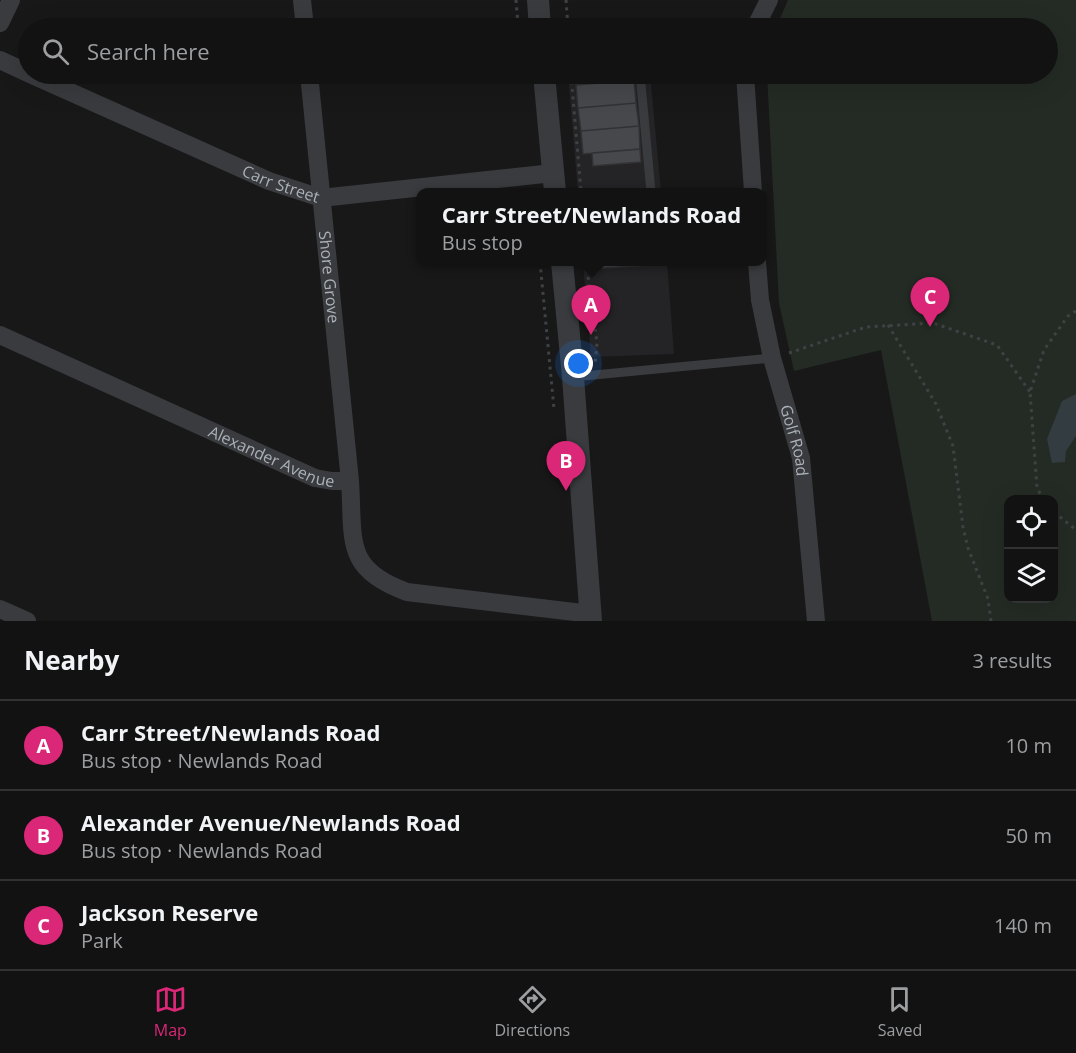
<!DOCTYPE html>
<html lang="en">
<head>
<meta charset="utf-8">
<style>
	:root { --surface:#121213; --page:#1b1b1c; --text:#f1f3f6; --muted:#9c9ea0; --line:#313233; --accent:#db2777 }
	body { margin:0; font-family:"Open Sans",sans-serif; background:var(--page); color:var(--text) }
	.controls { position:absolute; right:18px; bottom:18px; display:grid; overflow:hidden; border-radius:12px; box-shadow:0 6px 24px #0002 }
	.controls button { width:54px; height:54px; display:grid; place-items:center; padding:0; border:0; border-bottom:2px solid var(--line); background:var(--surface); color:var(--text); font:30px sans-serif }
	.you { position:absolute; left:579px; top:364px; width:21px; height:21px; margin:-15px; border:4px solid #fff; border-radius:50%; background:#1a73e8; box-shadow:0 0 0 9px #1a73e833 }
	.badge { display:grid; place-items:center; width:39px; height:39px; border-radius:50%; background:var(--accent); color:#fff; font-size:20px; font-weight:700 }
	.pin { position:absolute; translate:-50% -50px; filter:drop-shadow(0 2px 3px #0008) }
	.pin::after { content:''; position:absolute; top:32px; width:21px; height:18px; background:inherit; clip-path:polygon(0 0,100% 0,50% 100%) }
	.popup { position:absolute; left:416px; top:188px; width:351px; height:78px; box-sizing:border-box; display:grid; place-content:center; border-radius:12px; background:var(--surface); filter:drop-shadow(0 2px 4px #0005); font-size:20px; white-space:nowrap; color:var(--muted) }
	.popup b { font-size:22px; color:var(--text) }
	.popup::after { content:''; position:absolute; left:50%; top:100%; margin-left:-12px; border:12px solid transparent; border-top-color:var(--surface) }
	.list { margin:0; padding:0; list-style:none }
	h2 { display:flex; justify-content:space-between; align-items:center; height:78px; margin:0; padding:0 24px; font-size:26px }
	h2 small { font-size:20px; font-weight:400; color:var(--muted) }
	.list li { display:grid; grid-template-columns:39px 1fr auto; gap:18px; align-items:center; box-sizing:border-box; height:90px; padding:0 24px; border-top:2px solid var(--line) }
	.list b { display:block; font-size:22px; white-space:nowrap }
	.list p { margin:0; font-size:20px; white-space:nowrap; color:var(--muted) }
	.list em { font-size:20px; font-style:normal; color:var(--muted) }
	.icon { flex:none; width:33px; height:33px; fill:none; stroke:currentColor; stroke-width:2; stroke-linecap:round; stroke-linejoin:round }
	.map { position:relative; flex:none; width:1076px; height:621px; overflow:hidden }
	.search { position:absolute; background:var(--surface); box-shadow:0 6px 24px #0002; left:18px; right:18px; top:18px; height:66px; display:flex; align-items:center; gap:15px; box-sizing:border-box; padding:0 21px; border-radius:33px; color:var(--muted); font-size:22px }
	.sheet { height:348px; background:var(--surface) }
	nav { display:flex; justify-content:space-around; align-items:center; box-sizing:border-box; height:84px; border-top:2px solid var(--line); background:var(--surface); font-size:16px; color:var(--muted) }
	nav a { display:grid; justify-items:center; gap:3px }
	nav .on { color:var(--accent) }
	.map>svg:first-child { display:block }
	.built { fill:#242426 }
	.green { fill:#242b24; fill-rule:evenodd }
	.water { fill:#323c41 }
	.building { fill:#47484c; stroke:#323235; stroke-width:1.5 }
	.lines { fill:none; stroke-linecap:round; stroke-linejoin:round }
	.path { stroke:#3f4245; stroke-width:3; stroke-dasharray:3 4.5; stroke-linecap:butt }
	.service { stroke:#393b3e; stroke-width:9 }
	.minor { stroke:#393b3e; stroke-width:18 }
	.tertiary { stroke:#393b3e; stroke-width:22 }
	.labels { text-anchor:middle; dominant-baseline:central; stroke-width:5; stroke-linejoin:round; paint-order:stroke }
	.street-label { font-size:16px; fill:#abb1b8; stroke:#131314 }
</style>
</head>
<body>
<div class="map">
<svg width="1076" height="621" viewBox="0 0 1076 621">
	<rect width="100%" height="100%" fill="#181819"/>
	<!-- built -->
	<path class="built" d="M646 19V28H565L564 23Z
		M568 74H650L661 192H578Z
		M583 262H667L674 354 591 357Z"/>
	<!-- green -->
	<path class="green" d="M788 0H1076V621H932L881 350 794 371 779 303 767 74H1048V28H776ZM1008 500H1054V598H1008Z"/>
	<!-- water -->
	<path class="water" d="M1076 394V436L1066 451 1065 462 1052 463 1047 439 1062 401Z"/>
	<!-- building -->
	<path class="building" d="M629 21 630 28H572V27Z
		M575 74H634V80L576 85Z
		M634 80 636 103 578 108 576 85Z
		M636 103 639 126 581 131 578 108Z
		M639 126 640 149 583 154 581 131Z
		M640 149 641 162 593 166 592 153Z
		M589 262H649L650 265 590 269Z"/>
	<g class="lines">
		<!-- path -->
		<path class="path" d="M516 0 518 25
			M566 0 568 28
			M571 74 581 192
			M540 262 554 409
			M586 262 597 343 595 364
			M888 325 936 404 953 446 963 527 968 548 988 599 991 621
			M789 353 866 327 933 323 997 345 1030 392
			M1044 500 1037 488 1030 392 1044 350 1068 316 1076 311
			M1054 512 1076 530"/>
		<!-- service -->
		<path class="service" d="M640 74 651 192
			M573 377 772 358"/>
		<!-- minor -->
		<g class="minor">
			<path d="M302 0 305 28"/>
			<path d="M0 23 11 0"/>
			<path d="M755 28 769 0"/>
			<path d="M0 60 28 73"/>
			<path id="s1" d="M30 74 269 181 321 198 553 173"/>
			<path id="s2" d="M309 74 350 481"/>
			<path d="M745 74 753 192"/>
			<path id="s3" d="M757 262 760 300 772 358 801 458 816 621"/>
			<path id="s4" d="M0 335 315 478 332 481H350C354 540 343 569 407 592L591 614"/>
			<path d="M0 609 27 621"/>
		</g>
		<!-- tertiary -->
		<path class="tertiary" d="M538 0 540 28
			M544 74 555 192
			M562 262 573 377 591 621"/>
	</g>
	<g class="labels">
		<!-- street labels -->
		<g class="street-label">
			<text stroke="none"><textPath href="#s1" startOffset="274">Carr Street</textPath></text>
			<text stroke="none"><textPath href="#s2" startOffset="204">Shore Grove</textPath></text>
			<text stroke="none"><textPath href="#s3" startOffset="183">Golf Road</textPath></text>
			<text stroke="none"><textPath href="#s4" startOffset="298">Alexander Avenue</textPath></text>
		</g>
	</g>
</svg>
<div class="controls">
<button><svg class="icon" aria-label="locate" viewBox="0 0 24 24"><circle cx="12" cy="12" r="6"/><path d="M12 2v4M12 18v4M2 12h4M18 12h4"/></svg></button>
<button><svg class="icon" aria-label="layers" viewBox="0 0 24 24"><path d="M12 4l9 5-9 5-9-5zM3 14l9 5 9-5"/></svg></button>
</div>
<div class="you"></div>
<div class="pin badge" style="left:591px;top:335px">A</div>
<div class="popup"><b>Carr Street/Newlands Road</b>Bus stop</div>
<div class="pin badge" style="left:566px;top:491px">B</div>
<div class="pin badge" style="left:930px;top:327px">C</div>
<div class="search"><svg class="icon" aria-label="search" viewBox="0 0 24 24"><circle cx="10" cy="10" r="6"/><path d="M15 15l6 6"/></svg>Search here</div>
</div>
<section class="sheet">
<h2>Nearby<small>3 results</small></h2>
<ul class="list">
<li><span class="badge">A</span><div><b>Carr Street/Newlands Road</b><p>Bus stop · Newlands Road</p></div><em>10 m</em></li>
<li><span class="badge">B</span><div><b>Alexander Avenue/Newlands Road</b><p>Bus stop · Newlands Road</p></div><em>50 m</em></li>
<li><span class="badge">C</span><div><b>Jackson Reserve</b><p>Park</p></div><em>140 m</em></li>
</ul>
</section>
<nav>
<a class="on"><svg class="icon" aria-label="map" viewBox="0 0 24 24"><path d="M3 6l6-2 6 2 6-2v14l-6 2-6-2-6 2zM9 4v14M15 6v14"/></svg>Map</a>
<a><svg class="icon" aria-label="directions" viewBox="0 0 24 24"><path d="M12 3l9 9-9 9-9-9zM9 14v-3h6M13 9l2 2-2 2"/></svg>Directions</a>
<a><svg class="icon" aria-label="saved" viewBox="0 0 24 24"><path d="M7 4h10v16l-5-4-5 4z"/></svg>Saved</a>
</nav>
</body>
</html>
